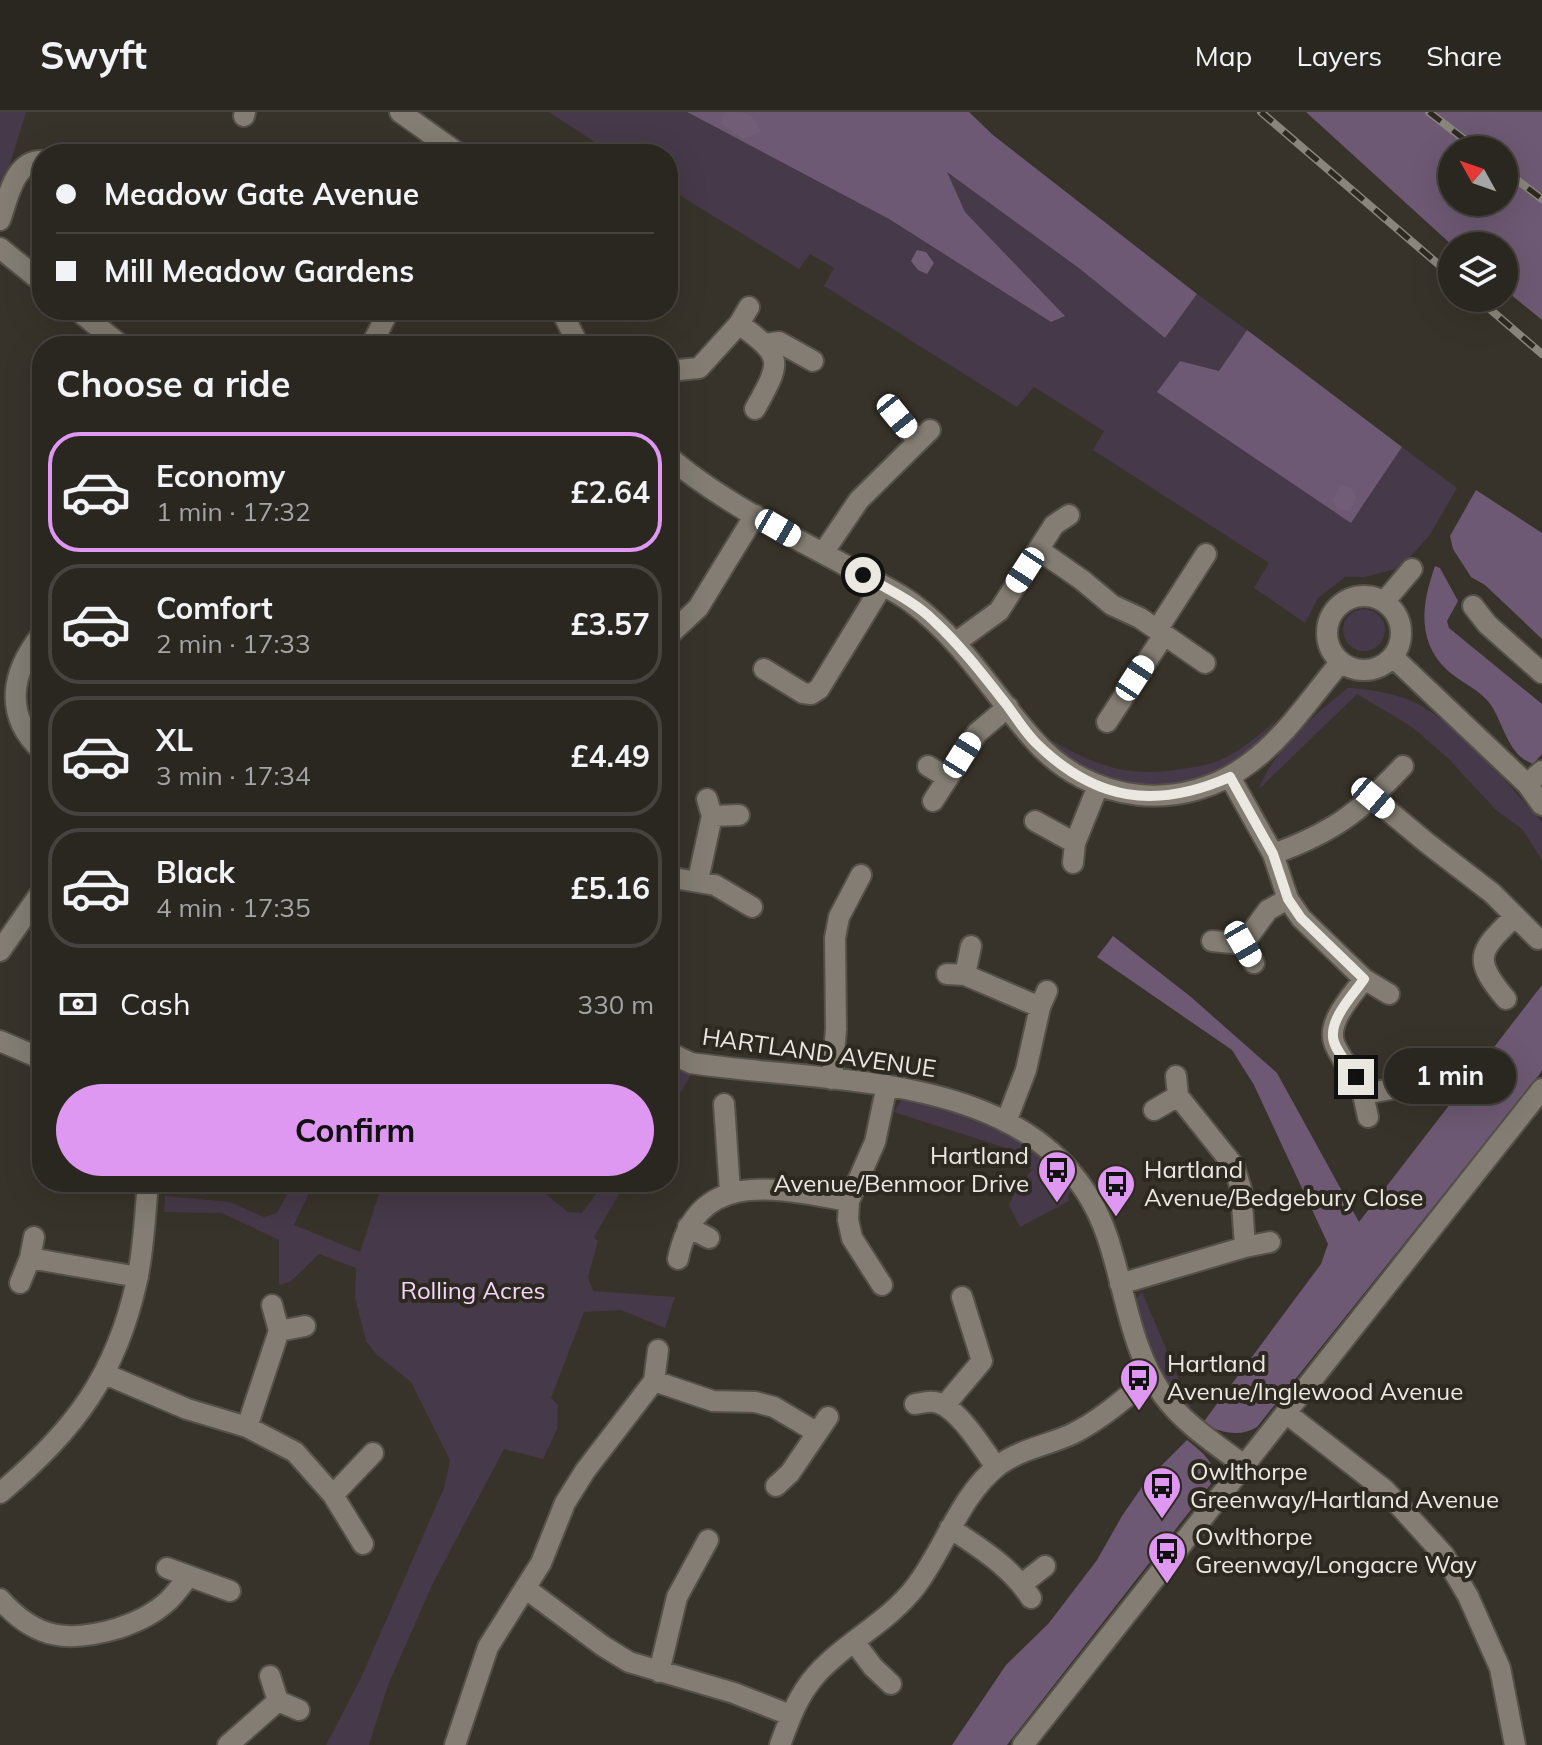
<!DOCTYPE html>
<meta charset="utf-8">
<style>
:root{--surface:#2a2620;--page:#36322d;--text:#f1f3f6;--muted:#a5a5a5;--line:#46433e;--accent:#df98f1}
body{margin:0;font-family:Mulish,sans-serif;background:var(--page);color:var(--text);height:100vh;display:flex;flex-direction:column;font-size:30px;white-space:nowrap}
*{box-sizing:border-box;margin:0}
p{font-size:26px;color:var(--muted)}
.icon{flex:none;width:44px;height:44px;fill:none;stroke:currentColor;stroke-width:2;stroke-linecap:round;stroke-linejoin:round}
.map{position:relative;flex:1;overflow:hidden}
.sheet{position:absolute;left:32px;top:224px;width:646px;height:856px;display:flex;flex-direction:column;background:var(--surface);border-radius:32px;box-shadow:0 8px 32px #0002,0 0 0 2px var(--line)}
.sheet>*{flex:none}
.hud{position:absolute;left:32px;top:32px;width:646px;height:176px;border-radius:32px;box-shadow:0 8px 32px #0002,0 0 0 2px var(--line);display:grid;align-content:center;height:176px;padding:0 24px;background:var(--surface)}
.needle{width:52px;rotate:310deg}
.tools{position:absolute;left:1438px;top:24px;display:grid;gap:16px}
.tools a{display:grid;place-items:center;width:80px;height:80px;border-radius:50%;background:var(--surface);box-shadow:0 8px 32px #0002,0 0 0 2px var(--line);font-size:40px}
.end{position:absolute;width:36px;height:36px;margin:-18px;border:10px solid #ebe8e2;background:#111;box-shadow:0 0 0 4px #111}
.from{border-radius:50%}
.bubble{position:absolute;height:56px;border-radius:28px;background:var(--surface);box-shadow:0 8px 32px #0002,0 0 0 2px var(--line);font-size:26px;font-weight:700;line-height:56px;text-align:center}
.car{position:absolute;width:24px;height:48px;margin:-24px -12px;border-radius:10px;box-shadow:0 0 6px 2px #0007;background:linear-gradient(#fff 24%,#345 0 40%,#fff 0 76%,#345 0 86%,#fff 0)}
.hud b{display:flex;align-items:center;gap:28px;height:76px;font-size:30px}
.hud b+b{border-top:2px solid var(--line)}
.hud i{width:20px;height:20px;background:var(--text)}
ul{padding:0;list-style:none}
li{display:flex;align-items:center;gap:24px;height:120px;margin:0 16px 12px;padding:0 8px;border:4px solid var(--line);border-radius:32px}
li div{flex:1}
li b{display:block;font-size:30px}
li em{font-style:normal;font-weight:700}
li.on{border-color:var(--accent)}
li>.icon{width:72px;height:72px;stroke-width:1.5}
h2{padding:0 24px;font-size:36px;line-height:96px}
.pay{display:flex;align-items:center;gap:20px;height:88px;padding:0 24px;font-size:30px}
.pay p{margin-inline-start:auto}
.cta{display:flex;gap:16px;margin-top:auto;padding:16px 24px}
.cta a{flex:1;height:92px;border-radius:48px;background:var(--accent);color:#111;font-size:32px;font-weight:700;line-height:92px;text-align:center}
header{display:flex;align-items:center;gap:48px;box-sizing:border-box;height:112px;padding:0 40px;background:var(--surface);border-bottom:2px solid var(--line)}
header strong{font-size:38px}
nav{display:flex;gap:44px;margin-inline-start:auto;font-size:28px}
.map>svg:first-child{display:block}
.green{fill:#463949}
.forest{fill:#6d5973;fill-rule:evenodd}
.water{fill:#725d77}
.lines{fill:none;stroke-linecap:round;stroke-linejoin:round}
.minor-casing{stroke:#555048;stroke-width:24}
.minor{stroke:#837d73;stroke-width:20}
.rail-casing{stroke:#89857d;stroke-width:8}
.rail{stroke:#2e2920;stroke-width:5;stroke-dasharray:15;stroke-linecap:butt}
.route{stroke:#ebe8e2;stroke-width:10}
.labels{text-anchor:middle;stroke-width:8;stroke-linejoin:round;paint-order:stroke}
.street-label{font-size:24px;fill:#ebe8e2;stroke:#2e2920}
.poi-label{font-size:24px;fill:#ebe8e2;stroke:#2e2920;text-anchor:start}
.park-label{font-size:24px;fill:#f4d5fc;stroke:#2e2920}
</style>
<header>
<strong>Swyft</strong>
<nav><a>Map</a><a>Layers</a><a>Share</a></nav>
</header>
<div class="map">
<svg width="1542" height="1633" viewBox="0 0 1542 1633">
<rect width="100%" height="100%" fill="#38332a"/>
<!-- green -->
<path class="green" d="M0,0h26l-26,84z
M549,0h138l202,107 162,103 13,-7 -99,-103 -19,-41 134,98 85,69 32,-44 50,36 -28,41 133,151 50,-75 55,41 -28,48 -29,32 -36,9h-19l-27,21 -13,25 -51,-35 15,-25 -176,-113 11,-19 -70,-44 -17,20 -193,-121 10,-18 -24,-14 -11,15 -131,-81v-34h-55z
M1343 518a21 21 0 1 1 42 0a21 21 0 1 1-42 0Z
M1348,576c21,1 41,4 61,12 45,18 100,86 133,122v38l-20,-31 -26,-19 -49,-53 -35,-30 -55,-33 -98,95c15,-41 55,-74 89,-101z
M1279,605c-16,19 -31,38 -53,51 -56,32 -139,20 -180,-31 51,30 83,42 142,31 14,-2 29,-5 42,-13 18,-10 34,-24 49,-38z
M677,957l14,6 -23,38v-29z
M907,986c71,16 119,32 164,94l-3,3 1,6 -49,26 -11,-22 6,-14 17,-21 -26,-22 -112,-36 6,-10z
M294,1070l17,7 -17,36 66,27 23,-70h148l37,30 14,1 23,-31h21l-32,55 4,4 -10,36 5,14 82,6 -10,31 -44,-18 -37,2 -33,86 7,7 -1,24 -14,30 -39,-10 -72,136 -44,100 -19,60h-43l34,-65 84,-192 6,-28 -39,-78 -35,-28 -10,-13 -11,-44 1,-29 -37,-14 -29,28 -11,3v-45l-57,-27 -58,-1 1,-16 65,6 34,15 13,-4z
M1142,1180l46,109 3,6 -4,1 -5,-3 -27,-39 -18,-62v-6z"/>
<!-- forest -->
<path class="forest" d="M687,0h282l24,23 204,159 -32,44 -85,-69 -133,-97 18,40 100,104 -14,6 -162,-103z
M1306,0h236v208l-38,-31v-43h-51zM1504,38v52h-52v-52z
M1247,218l155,117 -51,76 -194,-131 23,-31 39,10z
M1476,378l66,43v106l-57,-54 -14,-8 -18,-28 -3,-13z
M1435,454l5,2 18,33 -11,20 2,7 93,76v50l-9,10c-25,-9 -29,-39 -42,-59 -10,-15 -31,-23 -44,-35 -31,-30 -25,-67 -12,-104z
M1113,824l78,61 86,76 82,149 183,-237v85l-3,5 -282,352c-18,11 -36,5 -55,-3l119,-160 7,-20 -74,-159 -22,-35 -135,-93z
M1187,1328c15,12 32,24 24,44l-204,261h-55l54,-80 43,-42 48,-63 25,-44 24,-35z"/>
<!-- water -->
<path class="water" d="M725,0c22,0 27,0 36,20l-18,7 -22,-16z
M917,138l9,2 8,11 -7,11 -9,-4 -7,-9z
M1341,372l11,5 4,8 -6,14 -13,-2 -4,-9z"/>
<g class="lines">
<!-- minor casing -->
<g class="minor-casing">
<path id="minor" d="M400,0l59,42
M244,4l1,-4
M0,108c8,-21 14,-60 42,-59
M0,136l42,34
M77,198l45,36
M561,198l18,36
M739,212c46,33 42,38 16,85
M766,232l13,-2 34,19
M371,234l18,-36
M668,259l31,-3 40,-44 10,-17
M897,304l21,25
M668,344c51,45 126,81 186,114 19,11 41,20 58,33 50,37 81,91 121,136 56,65 150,76 218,23 35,-26 61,-66 89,-99
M1039,438l43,30 30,25 28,13 65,45
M823,441l36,-53 71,-70
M1327 521a37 37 0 1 1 74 0a37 37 0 1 1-74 0Z
M1384,490l28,-33
M1473,494l14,18 55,49
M1157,518l49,-76
M42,522c-31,38 -39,81 0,117
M668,524l30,-28 57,-93
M955,531l44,-32 55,-86 15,-10
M1393,545l134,127 15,21
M764,557l39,24 8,1 8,-5 63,-103
M1107,610l57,-87
M928,654l20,12
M1230,665l43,77 15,45 13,19 63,61 25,15
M1527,672l15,-13
M1373,686l54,45 65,50 46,46
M933,689l44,-68 31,-26
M712,704l27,-1
M1035,709l40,22
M1273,742c59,-21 87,-42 130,-88
M1073,751l2,-20 23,-57
M668,765l47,8 37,22
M698,768l14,-64 -5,-17
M1212,829l31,3 11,19
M1243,832l25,-34 20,-11
M0,839l42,-60
M947,862l18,1 75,32
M965,863l6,-29
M1506,887c-36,-42 -25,-49 9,-83
M0,929l42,18
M668,940l23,11c141,22 358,4 416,173 18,52 23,113 56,159 21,29 54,50 82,71
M1176,964l2,20 56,70 7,23 4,58
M832,967l4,-50 -1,-91 4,-21 22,-42
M1363,982c-7,-18 -20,-31 -28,-49 -10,-22 17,-49 29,-66
M724,992l6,88
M1154,998l24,-14
M1368,1005l-5,-23 35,-6
M1006,1010l20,-52 14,-63 7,-16
M688,1115l21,11
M30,1146l108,19
M678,1147c19,-93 101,-70 171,-58
M20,1171l10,-25 4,-21
M1120,1172l125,-37 25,-5
M882,1173l-30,-47 -4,-18 1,-19 26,-59 12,-57
M279,1219l26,-5
M105,1262l82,35 60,18 48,25 38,43 30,49
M654,1269l59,20 42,1 19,5 42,25
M915,1292c6,-1 13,-3 19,-2 23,3 49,47 62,65
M945,1293l37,-44 -20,-64
M1286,1301l99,77 59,65 24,41 32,72 15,77
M247,1315l32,-96 -7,-26
M776,1374l14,-13 38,-56
M0,1381c74,-62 116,-117 137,-213 7,-32 8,-66 11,-98
M333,1383l40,-42
M950,1416c30,20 61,39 81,70
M167,1456l63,23
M1022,1472l23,-18
M525,1476l78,58 26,16 105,31 56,22
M0,1487c36,41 69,44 119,29 18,-6 35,-14 49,-27 7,-7 14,-16 20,-24
M855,1531l18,24 18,17
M659,1560l18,-75 31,-57
M278,1589l21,9
M228,1633l50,-44 -8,-25
M455,1633l33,-98 53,-84 24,-60 20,-32 69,-90 4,-31
M780,1633c9,-25 18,-50 36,-70 29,-33 73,-53 100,-89 29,-38 44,-91 83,-121 22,-16 49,-20 73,-31 29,-14 54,-37 79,-57
M1023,1633l519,-656"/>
</g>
<!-- minor -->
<use href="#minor" class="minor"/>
<!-- rail casing -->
<g class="rail-casing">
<path id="rail" d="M1261,0l191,164
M1429,0l49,38
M1504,58l38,29
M1477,186l65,56"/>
</g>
<!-- rail -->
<use href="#rail" class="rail"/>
</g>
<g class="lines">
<!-- route -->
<path class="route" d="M863,463c24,14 51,26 71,46 27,25 50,55 72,83 10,13 18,27 30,39 59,58 119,67 194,34l43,77 15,45 13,19 63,61c-10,15 -33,38 -31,58 1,13 16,28 23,40"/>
</g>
<!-- icons -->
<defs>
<g id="bus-pin" transform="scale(2)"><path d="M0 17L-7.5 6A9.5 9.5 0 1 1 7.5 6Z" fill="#df98f1" stroke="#2e2920"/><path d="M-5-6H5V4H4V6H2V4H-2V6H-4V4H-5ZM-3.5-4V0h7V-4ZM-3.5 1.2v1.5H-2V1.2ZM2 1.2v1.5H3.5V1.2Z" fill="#111"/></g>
</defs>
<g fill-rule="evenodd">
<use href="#bus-pin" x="1057" y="1058"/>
<use href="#bus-pin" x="1116" y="1072"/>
<use href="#bus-pin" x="1139" y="1266"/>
<use href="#bus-pin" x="1162" y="1374"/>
<use href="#bus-pin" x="1167" y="1439"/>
</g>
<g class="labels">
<!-- street labels -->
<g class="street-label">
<text transform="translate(819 941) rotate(8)" y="8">HARTLAND AVENUE</text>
</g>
<!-- poi labels -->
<g class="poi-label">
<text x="1029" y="1052" text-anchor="end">Hartland<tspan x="1029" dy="28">Avenue/Benmoor Drive</tspan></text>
<text x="1144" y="1066">Hartland<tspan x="1144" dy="28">Avenue/Bedgebury Close</tspan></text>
<text x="1167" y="1260">Hartland<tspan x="1167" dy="28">Avenue/Inglewood Avenue</tspan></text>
<text x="1190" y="1368">Owlthorpe<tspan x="1190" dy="28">Greenway/Hartland Avenue</tspan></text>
<text x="1195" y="1433">Owlthorpe<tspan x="1195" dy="28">Greenway/Longacre Way</tspan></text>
</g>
<!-- park labels -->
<g class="park-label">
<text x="473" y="1187">Rolling Acres</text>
</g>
</g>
</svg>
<div class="tools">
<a><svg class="needle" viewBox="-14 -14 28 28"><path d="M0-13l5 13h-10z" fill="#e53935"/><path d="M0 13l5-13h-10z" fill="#a5a5a5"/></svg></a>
<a><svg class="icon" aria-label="layers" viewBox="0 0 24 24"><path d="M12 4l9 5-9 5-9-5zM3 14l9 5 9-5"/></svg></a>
</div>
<i class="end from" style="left:863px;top:463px"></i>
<i class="end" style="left:1356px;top:965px"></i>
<div class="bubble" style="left:1384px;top:936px;width:132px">1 min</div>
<i class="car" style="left:897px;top:304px;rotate:141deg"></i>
<i class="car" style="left:778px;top:416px;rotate:120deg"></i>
<i class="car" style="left:1025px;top:458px;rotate:213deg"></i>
<i class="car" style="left:1135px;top:566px;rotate:33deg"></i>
<i class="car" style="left:962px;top:643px;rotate:32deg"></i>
<i class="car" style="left:1373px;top:686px;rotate:130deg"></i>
<i class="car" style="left:1243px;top:832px;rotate:150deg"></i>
<div class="hud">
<b><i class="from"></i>Meadow Gate Avenue</b>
<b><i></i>Mill Meadow Gardens</b>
</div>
<section class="sheet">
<h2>Choose a ride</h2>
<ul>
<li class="on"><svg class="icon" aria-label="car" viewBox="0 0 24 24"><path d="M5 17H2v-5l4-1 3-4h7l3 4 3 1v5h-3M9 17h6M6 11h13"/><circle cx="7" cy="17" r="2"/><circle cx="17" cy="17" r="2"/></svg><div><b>Economy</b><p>1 min · 17:32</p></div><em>£2.64</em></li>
<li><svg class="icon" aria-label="car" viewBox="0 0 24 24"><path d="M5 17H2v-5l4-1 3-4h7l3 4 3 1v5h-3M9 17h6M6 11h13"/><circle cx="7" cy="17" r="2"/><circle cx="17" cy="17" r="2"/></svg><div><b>Comfort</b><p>2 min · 17:33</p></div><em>£3.57</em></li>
<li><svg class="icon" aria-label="car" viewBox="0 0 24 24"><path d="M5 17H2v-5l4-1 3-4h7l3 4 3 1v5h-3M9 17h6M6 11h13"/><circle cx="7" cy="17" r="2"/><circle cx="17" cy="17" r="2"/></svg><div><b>XL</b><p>3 min · 17:34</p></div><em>£4.49</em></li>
<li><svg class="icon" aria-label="car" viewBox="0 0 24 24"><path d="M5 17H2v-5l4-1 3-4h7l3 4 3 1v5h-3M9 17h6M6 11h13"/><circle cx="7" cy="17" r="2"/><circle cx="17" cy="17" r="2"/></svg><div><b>Black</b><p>4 min · 17:35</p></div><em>£5.16</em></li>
</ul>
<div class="pay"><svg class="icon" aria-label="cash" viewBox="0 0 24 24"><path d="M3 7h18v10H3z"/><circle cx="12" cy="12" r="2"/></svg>Cash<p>330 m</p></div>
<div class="cta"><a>Confirm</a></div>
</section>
</div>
